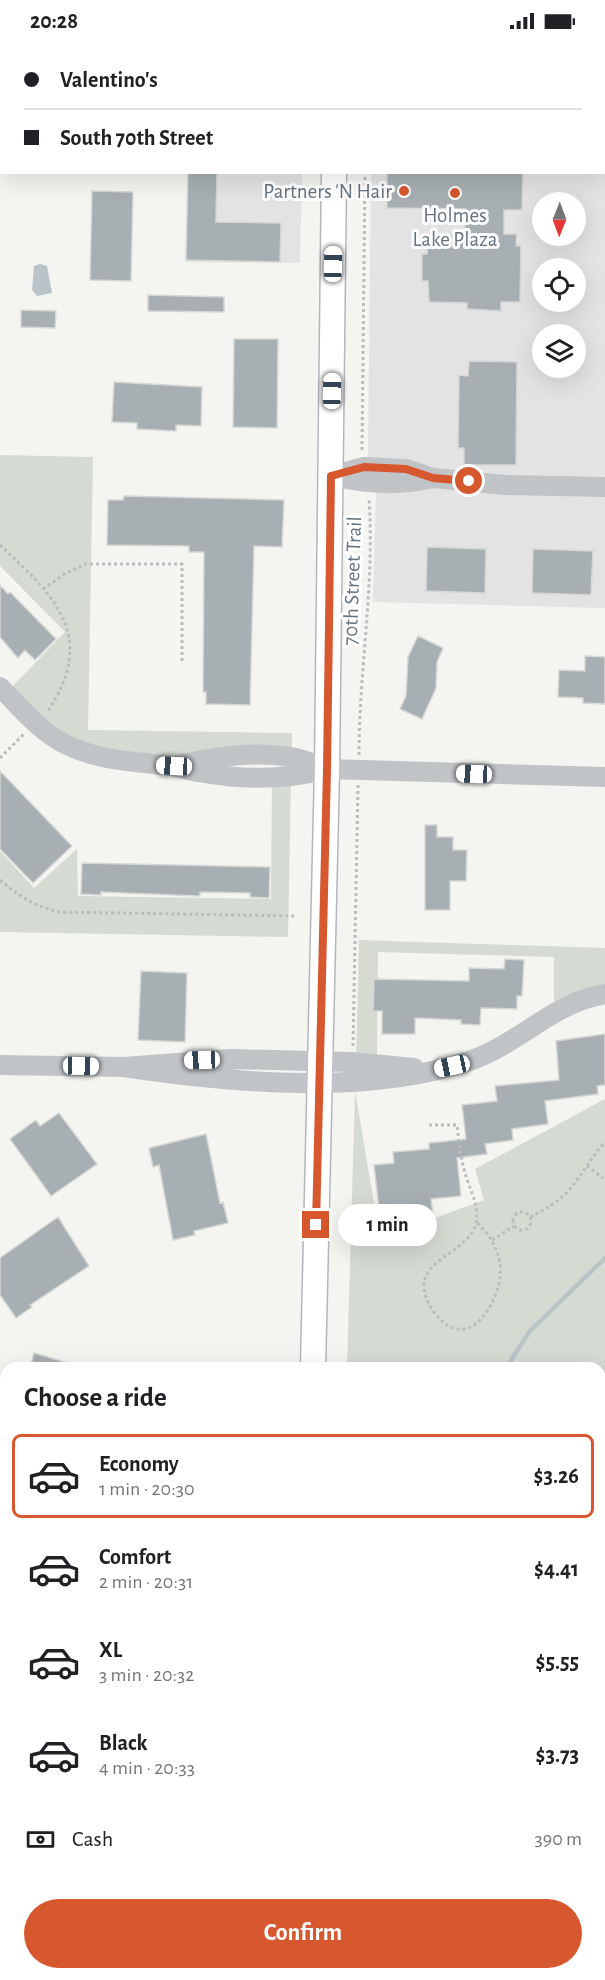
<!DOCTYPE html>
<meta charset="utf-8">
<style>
:root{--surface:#fff;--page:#f2f2f2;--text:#202124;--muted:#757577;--line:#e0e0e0;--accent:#d7572e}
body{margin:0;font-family:"Alegreya Sans",sans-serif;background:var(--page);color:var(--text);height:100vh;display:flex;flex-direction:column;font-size:22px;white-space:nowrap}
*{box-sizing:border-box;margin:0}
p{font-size:20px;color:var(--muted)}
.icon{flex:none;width:33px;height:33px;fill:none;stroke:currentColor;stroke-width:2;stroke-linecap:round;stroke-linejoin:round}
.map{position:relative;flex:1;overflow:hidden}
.side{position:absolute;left:0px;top:1320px;width:606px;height:618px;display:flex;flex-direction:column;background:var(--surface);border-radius:18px 18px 0 0;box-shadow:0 6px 24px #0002}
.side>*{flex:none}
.hud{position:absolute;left:0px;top:0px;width:606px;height:132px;box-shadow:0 6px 24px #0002;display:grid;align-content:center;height:132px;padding:0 24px;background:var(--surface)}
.needle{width:39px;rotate:181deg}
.buttons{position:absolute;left:532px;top:150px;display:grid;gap:12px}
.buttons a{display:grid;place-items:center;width:54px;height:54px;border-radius:50%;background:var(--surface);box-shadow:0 6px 24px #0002;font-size:30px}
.end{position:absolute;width:27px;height:27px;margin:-14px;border:8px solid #d7572e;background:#fff;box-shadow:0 0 0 3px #fff}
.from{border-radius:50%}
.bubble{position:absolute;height:42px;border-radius:21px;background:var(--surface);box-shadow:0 6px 24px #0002;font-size:20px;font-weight:700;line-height:42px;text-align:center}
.car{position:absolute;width:18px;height:36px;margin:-18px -9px;border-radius:8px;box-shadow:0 0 4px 2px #0007;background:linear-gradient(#fff 24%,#345 0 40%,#fff 0 76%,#345 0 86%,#fff 0)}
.hud b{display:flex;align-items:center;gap:21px;height:57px;font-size:22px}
.hud b+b{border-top:2px solid var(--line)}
.hud i{width:15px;height:15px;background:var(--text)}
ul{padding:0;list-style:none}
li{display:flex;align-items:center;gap:18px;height:84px;margin:0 12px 9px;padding:0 12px;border:3px solid transparent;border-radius:9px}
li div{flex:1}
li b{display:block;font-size:22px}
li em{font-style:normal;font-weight:700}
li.current{border-color:var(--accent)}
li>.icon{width:54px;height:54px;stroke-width:1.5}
h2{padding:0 24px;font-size:27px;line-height:72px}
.pay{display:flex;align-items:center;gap:15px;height:66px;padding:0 24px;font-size:22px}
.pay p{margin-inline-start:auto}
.button{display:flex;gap:12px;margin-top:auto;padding:12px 24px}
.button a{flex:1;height:69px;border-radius:36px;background:var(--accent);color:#fff;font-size:24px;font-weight:700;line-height:69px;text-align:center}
.status{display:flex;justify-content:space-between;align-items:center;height:42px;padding:0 30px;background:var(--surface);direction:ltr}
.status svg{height:16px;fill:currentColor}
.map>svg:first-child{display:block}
.built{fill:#e2e3e2;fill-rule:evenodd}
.green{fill:#d5dbd2}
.water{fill:#b9c3c8}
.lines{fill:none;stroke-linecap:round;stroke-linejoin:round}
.stream{stroke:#b9c3c8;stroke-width:4.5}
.building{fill:#a7afb3;stroke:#d6d6d4;stroke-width:1.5}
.major-casing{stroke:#b3b7ba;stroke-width:27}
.path{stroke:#babcbe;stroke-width:3;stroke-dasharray:3 3;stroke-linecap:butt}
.minor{stroke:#c0c4c7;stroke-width:20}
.major{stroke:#fff;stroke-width:24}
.route{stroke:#d7572e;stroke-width:8}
.poi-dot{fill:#d7572e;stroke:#fff;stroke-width:2}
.labels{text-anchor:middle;stroke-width:6;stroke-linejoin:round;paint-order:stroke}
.poi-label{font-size:21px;fill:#657480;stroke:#fff;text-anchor:end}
.street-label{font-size:21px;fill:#657480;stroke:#fff}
</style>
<div class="status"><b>20:28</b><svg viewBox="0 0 49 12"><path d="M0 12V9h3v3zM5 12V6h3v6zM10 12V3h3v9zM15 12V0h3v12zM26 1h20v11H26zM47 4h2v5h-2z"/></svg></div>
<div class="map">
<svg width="605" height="1938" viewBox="0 0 605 1938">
<rect width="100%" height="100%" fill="#f4f4f1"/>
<!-- built -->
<path class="built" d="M191,0h110l2,1 -112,1z
M372,0h233v566l-232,-6 3,-108 -8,-38 3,-283 233,-1v-128zM543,160h33v34h-33zM543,226h33v34h-33zM543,292h33v34h-33z
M188,131h114l-2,90 -115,-1z"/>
<!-- green -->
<path class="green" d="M0,413l93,2 -5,273 204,3v24l-92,3 -117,-7 -77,-60 59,-61 -65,-66z
M272,735h19l-3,160 -288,-5v-81l34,37 43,-39 1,47 193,3z
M359,898l246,8v46l-51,18v-55l-176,-5 -1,112 -21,-1z
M355,1049l25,147 104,-38 -9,-31 130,-70v314h-5v-45h-253z
M0,1371l6,2v559h28l-1,6h-33z"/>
<!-- water -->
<path class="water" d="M40,222l7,2 5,27 -15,3 -5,-6 2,-24z"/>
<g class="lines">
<!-- stream -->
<path class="stream" d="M506,1326l24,-37 75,-73
M0,1500l6,5
M0,1583l6,-3
M1,1777l5,-35"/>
</g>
<!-- building -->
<path class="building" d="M188,130h29l-1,50 65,1 -1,39 -94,-2z
M387,130h136l-1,38h-18v24h13l-1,12h5l-1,56h-19v9l-34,-2v-6l-38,-1 -1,-21h-6v-27h5l1,-20 37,1v-26l-78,-1z
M92,149l41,1 -2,89 -41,-1z
M148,253l76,2v15l-76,-1z
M21,268l35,1 -1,17 -34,-1z
M234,297h44l-1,89 -44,-1z
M469,319l48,1 -1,103h-52v-17h-6l1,-73 9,1z
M114,340l88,5 -1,39 -25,-1v6l-39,-2v-6l-25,-1z
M124,454l160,4 -2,47 -28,-1 -4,159 -44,-1v-12h-3l1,-140h-15v-6l-82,-1 1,-45h15z
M427,505l59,2 -1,44 -59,-2z
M533,507l60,2 -2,44 -59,-2z
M0,543l8,9 2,-2 46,47 -21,21 -10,-10 -7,8 -18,-21z
M418,594l25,12 -6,14 -1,26 -14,31 -22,-10 6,-13 2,-39z
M585,614l20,1v47l-22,-1v-5l-25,-1 1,-27 26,1z
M0,729l72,75 -39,37 -33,-34z
M425,783h12v12h16v13h14l-1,31h-16v29h-25z
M82,821l188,4 -1,31 -19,-1v-4l-50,-1v4l-99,-4v3l-20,-1z
M505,917l19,1 -2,36h-5v13l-36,-1 -1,17 -19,-1v-4l-46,-2v16h-33v-23h-9l1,-32 95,2v-13l35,1z
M141,929l46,2 -2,69 -47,-2z
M605,992v51l-8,1 1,8 -53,7 3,23 -36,5 1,11 -28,4 2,10 -30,4 4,38 -30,3 2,16 -19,3v5l-25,2 -1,-9 -8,1 -6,-52 20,-2 -1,-11 36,-3v-6l37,-4 -4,-34 35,-4 -2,-15 64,-6 -3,-39z
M59,1071l38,51 -46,32 -41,-57 26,-19 4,6z
M206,1092l14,69 3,-1 5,21 -34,8 1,4 -22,5 -14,-75 -6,2 -4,-19z
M58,1175l31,49 -59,39 2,2 -16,11 -16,-23v-37z
M34,1311l41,12v3h-45z"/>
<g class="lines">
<!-- major casing -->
<g class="major-casing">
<path id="major" d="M335,2v-2
M313,1326l14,-599 7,-597
M600,1832h5
M285,1938v-6
M311,1938v-6"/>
</g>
<!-- path -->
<path class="path" d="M368,2v-2
M362,408l3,-278
M0,503c54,51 98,90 48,166
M43,547l23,-16 20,-9h96v99
M359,713c0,-86 16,-171 10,-257
M0,716l24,-24
M0,838c19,16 35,27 60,32l236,4
M353,1004l5,-261
M429,1083h28c2,18 4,37 10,54 5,16 12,26 9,44 -6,28 -55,36 -52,65 1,11 7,21 14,29 27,30 52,-1 60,-30 8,-25 -4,-49 -22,-65
M587,1124l16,12
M513 1179a9 9 0 1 1 18 0a9 9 0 1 1-18 0Z
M530,1175c48,-23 44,-39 75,-75
M492,1198l22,-14"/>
<!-- minor -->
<path class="minor" d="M331,434l33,-9 42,2 27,9 72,7 100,2
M336,435c34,7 63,9 97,1
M0,645c20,20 39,44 65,57 36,18 69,17 107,22 9,1 18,5 27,6 42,8 87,8 128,-3l278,8
M179,723c37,-9 80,-14 117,-7 11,2 21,8 31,11
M0,1023l124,2 106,-8 122,3 62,6
M124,1025c107,16 245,29 348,-7 48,-17 82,-58 133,-66
M0,1820h6
M118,1938l3,-6"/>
<!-- major -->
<use href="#major" class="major"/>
</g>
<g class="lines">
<!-- route -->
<path class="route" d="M316,1183l11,-455 4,-294 33,-9 42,2 27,9 36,3"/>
</g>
<!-- markers -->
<g class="poi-dot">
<circle cx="404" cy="149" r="6"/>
<circle cx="455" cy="151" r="6"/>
</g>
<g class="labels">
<!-- poi labels -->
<g class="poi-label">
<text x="392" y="156">Partners 'N Hair</text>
<text x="455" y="180" text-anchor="middle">Holmes<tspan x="455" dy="24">Lake Plaza</tspan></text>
</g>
<!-- street labels -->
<g class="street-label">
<text transform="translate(352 539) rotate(-88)" y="7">70th Street Trail</text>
</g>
</g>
</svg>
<div class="buttons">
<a><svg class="needle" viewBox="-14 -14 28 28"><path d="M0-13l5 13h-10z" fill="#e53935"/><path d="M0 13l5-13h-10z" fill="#757577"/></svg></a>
<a><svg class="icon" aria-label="locate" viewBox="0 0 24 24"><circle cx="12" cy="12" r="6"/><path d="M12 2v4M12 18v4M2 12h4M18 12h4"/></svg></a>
<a><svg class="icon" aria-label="layers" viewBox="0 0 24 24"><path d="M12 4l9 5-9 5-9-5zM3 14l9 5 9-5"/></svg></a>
</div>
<i class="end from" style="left:469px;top:439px"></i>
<i class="end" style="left:316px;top:1183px"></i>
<div class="bubble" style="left:338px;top:1162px;width:99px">1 min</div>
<i class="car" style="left:333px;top:222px;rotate:1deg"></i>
<i class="car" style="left:332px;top:349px;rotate:1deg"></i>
<i class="car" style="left:174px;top:724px;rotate:273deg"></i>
<i class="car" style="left:474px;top:732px;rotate:272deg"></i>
<i class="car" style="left:202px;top:1018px;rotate:268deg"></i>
<i class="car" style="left:81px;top:1024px;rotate:91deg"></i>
<i class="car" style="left:452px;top:1024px;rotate:258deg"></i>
<div class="hud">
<b><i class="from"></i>Valentino's</b>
<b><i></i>South 70th Street</b>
</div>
<section class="side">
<h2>Choose a ride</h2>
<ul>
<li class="current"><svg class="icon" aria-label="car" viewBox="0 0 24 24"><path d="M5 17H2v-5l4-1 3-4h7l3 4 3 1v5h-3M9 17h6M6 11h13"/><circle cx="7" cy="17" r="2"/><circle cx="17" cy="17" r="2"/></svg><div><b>Economy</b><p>1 min · 20:30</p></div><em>$3.26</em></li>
<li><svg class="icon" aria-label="car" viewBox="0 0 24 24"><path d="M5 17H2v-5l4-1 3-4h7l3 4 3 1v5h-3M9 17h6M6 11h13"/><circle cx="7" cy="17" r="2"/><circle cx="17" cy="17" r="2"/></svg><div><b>Comfort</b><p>2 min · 20:31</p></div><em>$4.41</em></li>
<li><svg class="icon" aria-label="car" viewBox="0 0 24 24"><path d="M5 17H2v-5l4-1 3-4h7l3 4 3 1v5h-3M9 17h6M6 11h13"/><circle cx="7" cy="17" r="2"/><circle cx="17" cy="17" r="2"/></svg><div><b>XL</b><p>3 min · 20:32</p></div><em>$5.55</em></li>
<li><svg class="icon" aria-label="car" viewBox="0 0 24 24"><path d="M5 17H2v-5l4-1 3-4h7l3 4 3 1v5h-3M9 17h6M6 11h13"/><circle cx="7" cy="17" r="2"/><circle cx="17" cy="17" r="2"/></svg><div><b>Black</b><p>4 min · 20:33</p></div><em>$3.73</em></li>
</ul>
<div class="pay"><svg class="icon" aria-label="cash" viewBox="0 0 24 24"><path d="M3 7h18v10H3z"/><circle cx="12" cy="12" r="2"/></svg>Cash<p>390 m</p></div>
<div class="button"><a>Confirm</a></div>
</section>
</div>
